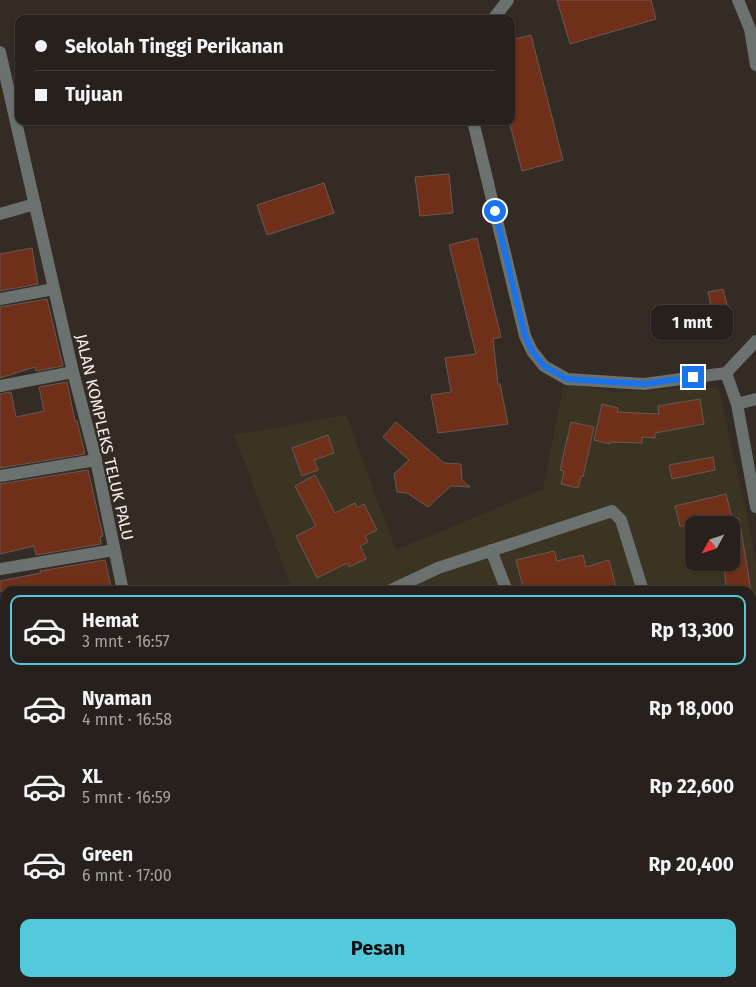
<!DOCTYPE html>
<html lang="id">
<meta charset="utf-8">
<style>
:root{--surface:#27201c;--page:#332d29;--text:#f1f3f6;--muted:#a4a3a3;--line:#433e3b;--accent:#53cadc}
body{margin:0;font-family:"Fira Sans",sans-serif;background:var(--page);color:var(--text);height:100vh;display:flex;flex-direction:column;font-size:19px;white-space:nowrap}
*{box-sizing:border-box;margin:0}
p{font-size:16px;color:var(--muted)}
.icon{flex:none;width:28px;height:28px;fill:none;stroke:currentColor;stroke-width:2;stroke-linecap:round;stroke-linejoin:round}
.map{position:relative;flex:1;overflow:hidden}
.details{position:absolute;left:0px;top:586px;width:756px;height:401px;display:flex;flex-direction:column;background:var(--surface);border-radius:15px 15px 0 0;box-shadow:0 1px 4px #0004,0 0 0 1px var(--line)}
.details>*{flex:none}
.guide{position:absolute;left:15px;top:15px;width:500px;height:110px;border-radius:10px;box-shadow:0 1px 4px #0004,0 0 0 1px var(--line);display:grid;align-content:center;height:110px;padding:0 20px;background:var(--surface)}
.needle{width:32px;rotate:230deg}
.fabs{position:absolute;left:685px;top:516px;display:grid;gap:10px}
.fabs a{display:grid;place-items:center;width:55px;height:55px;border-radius:10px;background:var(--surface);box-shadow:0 1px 4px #0004,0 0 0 1px var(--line);font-size:25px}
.end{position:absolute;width:22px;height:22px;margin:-11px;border:6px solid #1a73e8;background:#fff;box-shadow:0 0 0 2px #fff}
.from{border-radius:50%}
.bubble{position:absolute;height:35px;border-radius:10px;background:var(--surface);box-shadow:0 1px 4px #0004,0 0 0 1px var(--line);font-size:16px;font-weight:700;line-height:35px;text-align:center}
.guide b{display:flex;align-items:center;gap:18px;height:48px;font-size:19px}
.guide b+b{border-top:1px solid var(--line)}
.guide i{width:12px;height:12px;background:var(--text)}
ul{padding:9px 0 0;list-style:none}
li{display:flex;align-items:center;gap:15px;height:70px;margin:0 10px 8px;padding:0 10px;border:2px solid transparent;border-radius:10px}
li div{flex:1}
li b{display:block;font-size:19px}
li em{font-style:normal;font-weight:700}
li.on{border-color:var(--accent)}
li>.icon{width:45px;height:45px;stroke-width:1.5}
.primary-button{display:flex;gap:10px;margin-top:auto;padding:10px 20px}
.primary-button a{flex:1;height:58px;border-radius:10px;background:var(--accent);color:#111;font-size:20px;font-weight:700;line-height:58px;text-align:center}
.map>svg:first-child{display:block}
.medical{fill:#3c3423;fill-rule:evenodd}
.building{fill:#702f19;stroke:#665a56}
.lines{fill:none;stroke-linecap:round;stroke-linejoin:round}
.minor{stroke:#6b716e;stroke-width:12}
.route{stroke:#1a73e8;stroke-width:6}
.labels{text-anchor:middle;stroke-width:5;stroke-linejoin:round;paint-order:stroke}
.street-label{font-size:16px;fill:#f7f1ed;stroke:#342b25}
</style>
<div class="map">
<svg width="756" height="987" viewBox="0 0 756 987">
<rect width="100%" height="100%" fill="#342b25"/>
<!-- medical -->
<path class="medical" d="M564,383l50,9 104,-5 29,128 9,49v423h-334v-4l329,-1v-391h-458l-59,-156 112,-20 50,135 147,-61zM694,525h37v37h-37z"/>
<!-- building -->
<path class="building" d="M557,0h94l5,19 -86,25z
M531,35l32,125 -41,11 -13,-50h2v-81z
M449,174l4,39 -33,3 -5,-39z
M324,183l10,30 -67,22 -10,-30z
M477,238l24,99 -8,2 5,45h2l8,40 -70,9 -7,-38 20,-3 -6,-34 31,-4 -27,-109z
M32,248l6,36 -38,7v-37z
M723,289l5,19 -16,3 -4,-19z
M47,299l16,67 -27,5 -1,-4 -35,11v-71z
M67,382l8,39h2l8,33 -85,14v-74l11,-2 5,25 28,-6 -5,-24z
M700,399l4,25 -49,9v5l-13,-1v6l-32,-1v2l-16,-4 8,-36 16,4 -1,4 42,2 -1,-8z
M396,422l48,41 17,1 1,16 8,7 -19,-1 -23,21 -21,-14 -10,-1 -3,-18 15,-14 -26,-23z
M571,422l23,5 -11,50 -2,-1 -3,12 -17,-4 3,-13 -4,-1z
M328,435l6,18 -20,7 4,10 -16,6 -10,-28z
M713,457l2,13 -43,9 -3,-14z
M88,470l15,66 -3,1 1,7 -65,11 -2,-9 -34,8v-70z
M315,475l20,38 20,-10 2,5 7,-4 13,26 -12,6 3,6 -8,4 6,13 -17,8 -2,-4 -30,15 -21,-42 20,-10 -21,-40z
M726,494l6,24h7l12,73h-24l-4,-29h8v-37l-51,1 -5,-20z
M554,551l3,10 26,-6 3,12 23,-7 8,31h-93l-8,-31z
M105,560l7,31h-112v-10l41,-8 -1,-2z"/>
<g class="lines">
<!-- minor -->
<path class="minor" d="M738,0l12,29 6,36
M493,19l15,-19
M0,52l73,320 23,88 27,131
M473,121l52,215 7,15 12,15 23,13 77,5 82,-11
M0,214l35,-10
M0,299l54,-10
M726,373l11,31 19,103
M726,373l30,-32
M0,386l73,-14
M737,404l19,-5
M0,476l96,-16
M491,550l16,41
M0,569l114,-19
M389,591l49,-23 174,-57 9,9 22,71
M0,663h5
M0,750l5,-1
M0,846l5,-1
M0,936l5,-1
M202,982l1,5
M435,982l1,5
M738,982l2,5
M377,987l24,-5"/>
</g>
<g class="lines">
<!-- route -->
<path class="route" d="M495,211l30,125 7,15 12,15 23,13 77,5 49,-7"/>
</g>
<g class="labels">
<!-- street labels -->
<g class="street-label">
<text transform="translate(105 437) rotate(77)" y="6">JALAN KOMPLEKS TELUK PALU</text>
</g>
</g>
</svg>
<div class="fabs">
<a><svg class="needle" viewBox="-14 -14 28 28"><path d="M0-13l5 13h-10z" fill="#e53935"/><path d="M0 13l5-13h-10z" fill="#a4a3a3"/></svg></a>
</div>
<i class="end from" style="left:495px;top:211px"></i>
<i class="end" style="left:693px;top:377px"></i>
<div class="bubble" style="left:651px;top:305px;width:82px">1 mnt</div>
<div class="guide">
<b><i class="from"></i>Sekolah Tinggi Perikanan</b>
<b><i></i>Tujuan</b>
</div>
<section class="details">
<ul>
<li class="on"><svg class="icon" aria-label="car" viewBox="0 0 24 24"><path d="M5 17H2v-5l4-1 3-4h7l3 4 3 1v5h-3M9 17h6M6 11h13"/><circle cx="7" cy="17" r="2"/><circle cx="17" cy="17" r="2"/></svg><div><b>Hemat</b><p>3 mnt · 16:57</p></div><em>Rp 13,300</em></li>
<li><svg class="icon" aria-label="car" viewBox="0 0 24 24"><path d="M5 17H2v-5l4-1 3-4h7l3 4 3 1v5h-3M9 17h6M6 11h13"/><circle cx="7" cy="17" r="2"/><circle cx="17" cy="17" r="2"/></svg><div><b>Nyaman</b><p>4 mnt · 16:58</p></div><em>Rp 18,000</em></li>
<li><svg class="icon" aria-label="car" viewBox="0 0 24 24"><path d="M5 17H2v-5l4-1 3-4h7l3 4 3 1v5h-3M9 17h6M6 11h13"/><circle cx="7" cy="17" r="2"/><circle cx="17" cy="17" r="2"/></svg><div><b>XL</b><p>5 mnt · 16:59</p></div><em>Rp 22,600</em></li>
<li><svg class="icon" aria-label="car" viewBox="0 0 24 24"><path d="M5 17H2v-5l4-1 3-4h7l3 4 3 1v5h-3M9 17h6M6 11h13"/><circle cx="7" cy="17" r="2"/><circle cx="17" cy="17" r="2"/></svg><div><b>Green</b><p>6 mnt · 17:00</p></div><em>Rp 20,400</em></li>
</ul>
<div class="primary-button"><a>Pesan</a></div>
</section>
</div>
